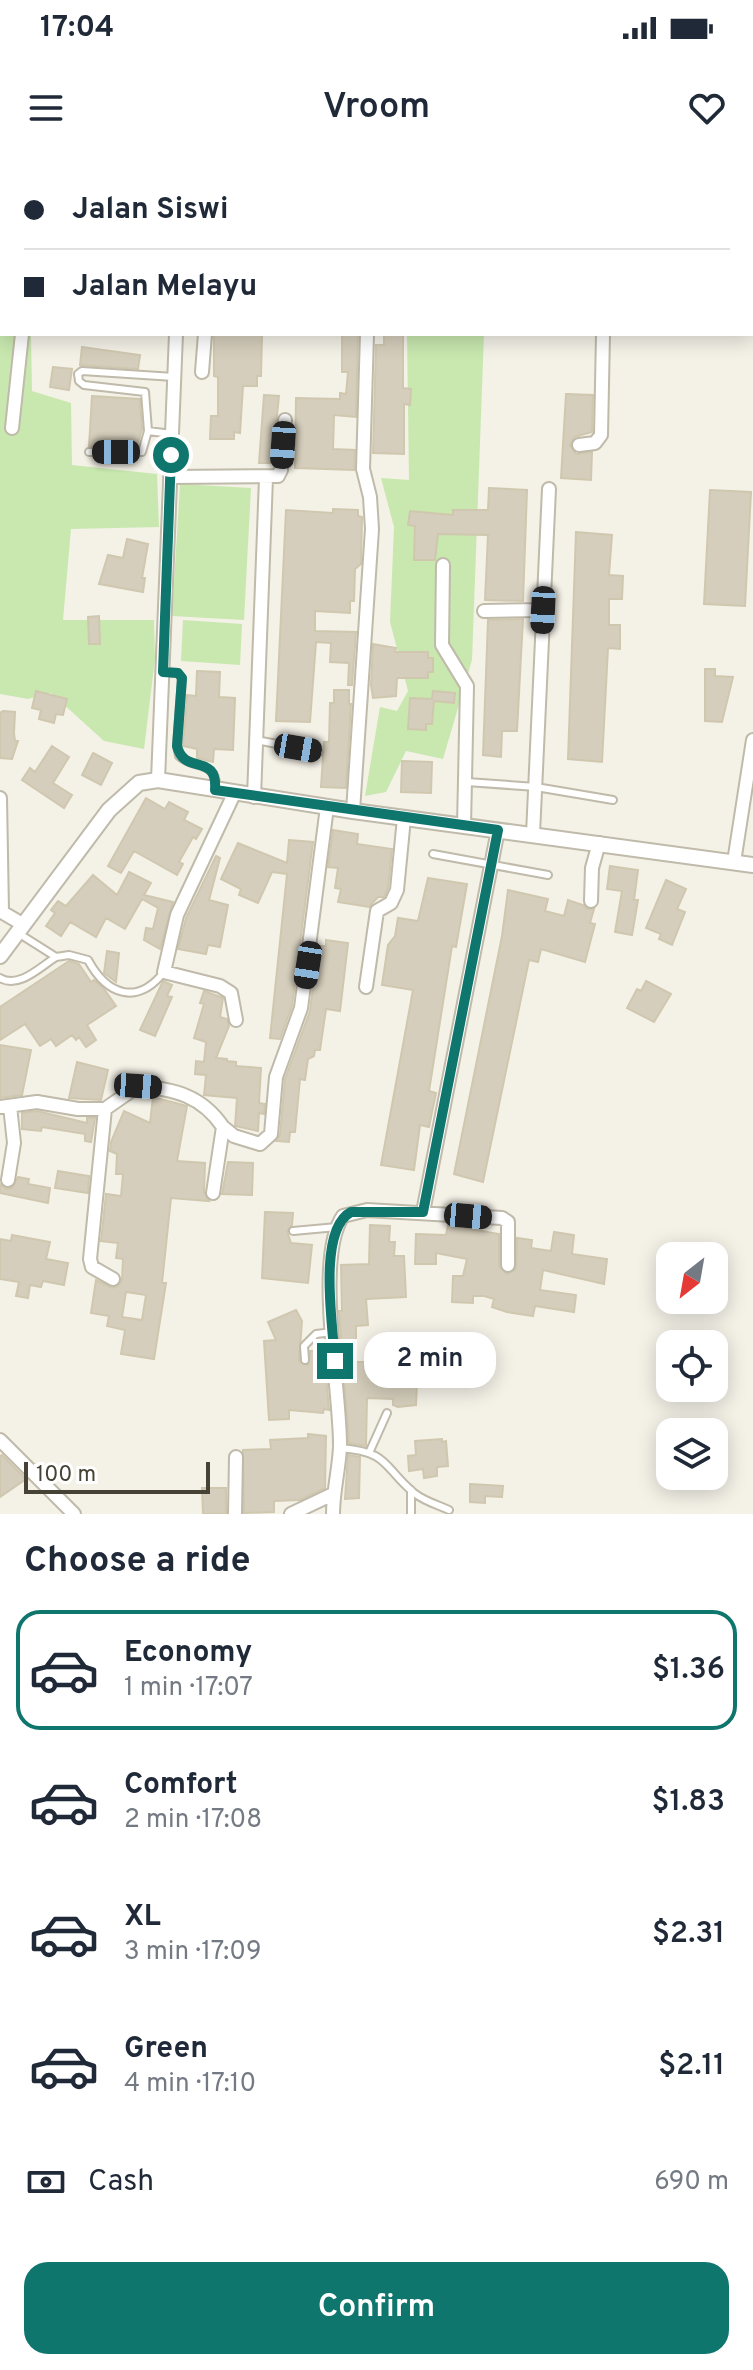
<!DOCTYPE html>
<meta charset="utf-8">
<style>
:root{--surface:#fff;--page:#f2f2f3;--text:#1f2937;--muted:#747a83;--line:#e0e1e3;--accent:#0f766e}
body{margin:0;font-family:Overpass,sans-serif;background:var(--page);color:var(--text);height:100vh;display:flex;flex-direction:column;font-size:30px;white-space:nowrap}
*{box-sizing:border-box;margin:0}
p{font-size:26px;color:var(--muted)}
.icon{flex:none;width:44px;height:44px;fill:none;stroke:currentColor;stroke-width:2;stroke-linecap:round;stroke-linejoin:round}
.map{position:relative;height:1354px;overflow:hidden}
.sheet{display:flex;flex-direction:column;background:var(--surface);flex:1}
.sheet>*{flex:none}
.top-card{position:absolute;left:0px;top:0px;width:754px;height:176px;box-shadow:0 4px 20px #0003;display:grid;align-content:center;height:176px;padding:0 24px;background:var(--surface)}
.needle{width:52px;rotate:211deg}
.tools{position:absolute;left:656px;top:1082px;display:grid;gap:16px}
.tools a{display:grid;place-items:center;width:72px;height:72px;border-radius:16px;background:var(--surface);box-shadow:0 4px 20px #0003;font-size:40px}
.scale{position:absolute;left:24px;bottom:20px;width:186px;box-sizing:border-box;padding-left:8px;border:4px solid #474236;border-top:0;font-size:22px;line-height:28px;white-space:nowrap;color:#474236;-webkit-text-stroke:6px #fff;paint-order:stroke}
.end{position:absolute;width:36px;height:36px;margin:-18px;border:10px solid #0f766e;background:#fff;box-shadow:0 0 0 4px #fff}
.from{border-radius:50%}
.bubble{position:absolute;height:56px;border-radius:24px;background:var(--surface);box-shadow:0 4px 20px #0003;font-size:26px;font-weight:600;line-height:56px;text-align:center}
.car{position:absolute;width:24px;height:48px;margin:-24px -12px;border-radius:10px;box-shadow:0 0 6px 2px #0007;background:linear-gradient(#222 24%,#8ab4d8 0 40%,#222 0 76%,#8ab4d8 0 86%,#222 0)}
.top-card b{display:flex;align-items:center;gap:28px;height:76px;font-size:30px}
.top-card b+b{border-top:2px solid var(--line)}
.top-card i{width:20px;height:20px;background:var(--text)}
ul{padding:0;list-style:none}
li{display:flex;align-items:center;gap:24px;height:120px;margin:0 16px 12px;padding:0 8px;border:4px solid transparent;border-radius:24px}
li div{flex:1}
li b{display:block;font-size:30px}
li em{font-style:normal;font-weight:600}
li.current{border-color:var(--accent)}
li>.icon{width:72px;height:72px;stroke-width:1.5}
h2{padding:0 24px;font-size:36px;line-height:96px}
.pay{display:flex;align-items:center;gap:20px;height:88px;padding:0 24px;font-size:30px}
.pay p{margin-inline-start:auto}
.primary-button{display:flex;gap:16px;margin-top:auto;padding:16px 24px}
.primary-button a{flex:1;height:92px;border-radius:24px;background:var(--accent);color:#fff;font-size:32px;font-weight:600;line-height:92px;text-align:center}
.status{display:flex;justify-content:space-between;align-items:center;height:56px;padding:0 40px;background:var(--surface);direction:ltr}
.status svg{height:22px;fill:currentColor}
header{display:flex;justify-content:space-between;align-items:center;height:104px;padding:0 24px;background:var(--surface);font-size:36px;font-weight:600}
.map>svg:first-child{display:block}
.green{fill:#c8e8af}
.building{fill:#d5cebc;stroke:#d0c7af;stroke-width:2;fill-rule:evenodd}
.lines{fill:none;stroke-linecap:round;stroke-linejoin:round}
.service-casing{stroke:#bfbaa9;stroke-width:10}
.minor-casing{stroke:#bfbaa9;stroke-width:16}
.tertiary-casing{stroke:#bfbaa9;stroke-width:18}
.service{stroke:#fff;stroke-width:6}
.minor{stroke:#fff;stroke-width:12}
.tertiary{stroke:#fff;stroke-width:14}
.route{stroke:#0f766e;stroke-width:10}
</style>
<div class="status"><b>17:04</b><svg viewBox="0 0 49 12"><path d="M0 12V9h3v3zM5 12V6h3v6zM10 12V3h3v9zM15 12V0h3v12zM26 1h20v11H26zM47 4h2v5h-2z"/></svg></div>
<header><svg class="icon" aria-label="menu" viewBox="0 0 24 24"><path d="M4 6h16M4 12h16M4 18h16"/></svg>Vroom<svg class="icon" aria-label="heart" viewBox="0 0 24 24"><path d="M12 20l-8-8c-3-5 5-10 8-4 3-6 11-1 8 4z"/></svg></header>
<div class="map">
<svg width="753" height="1354" viewBox="0 0 753 1354">
<rect width="100%" height="100%" fill="#f4f1e7"/>
<!-- green -->
<path class="green" d="M0,97l2,77h29l1,57 39,12 1,62 85,9 2,53 -88,2 -8,91h91l1,39 -11,90 -40,-8 -53,-48 -23,6 -28,-5z
M407,174h77l-12,326 -29,99 -37,-8 -20,41 -21,4 15,-89 17,4 11,-20 -18,-69 4,-95 -13,-49 28,2z
M180,324l71,4 -7,132 -72,-4z
M183,460l59,4 -2,41 -59,-4z"/>
<!-- building -->
<path class="building" d="M214,174h48l-1,42h-4v10h-14l-3,47 -6,-1v7h-24l1,-23h7v-39l-4,-1z
M342,174h16l-2,83 -22,-2 -1,34 22,1 -1,20 -59,-2 1,-70 44,1v-6l6,1 2,-22h-6z
M384,174h19v54l8,1 -1,16 -6,-1v50l-31,-1 3,-108h8z
M82,187l58,8 -2,14 -58,-4z
M53,207l19,2 -3,21 -19,-3z
M566,234l27,1 -1,37 -18,5 -4,8 6,9 16,-2 -1,28 -30,-2z
M264,235l15,1 -7,67h-13z
M92,236l48,3 2,30 -5,17h-48z
M489,328l38,2 -4,111 -38,-1 3,-65 -50,-1 -3,26h-21l1,-34 -7,-1 2,-14 43,4v-5h35z
M710,330l41,2 -6,114 -41,-2z
M333,349l25,1v6l4,1 -1,47 -6,5 -1,32h-4v12l-35,-2v20l41,1 -4,53h-4l1,-22 -19,-1 1,-19 -15,-1 -6,80 -34,-1 10,-211 47,3z
M576,372l36,3 -3,40 14,1 -1,23h-13v26h11v24l-12,-1 -6,114 -34,-3z
M127,379l21,5 -6,34h3l-2,14 -44,-8 9,-29 15,3z
M99,456l1,28h-11l-1,-27z
M523,459l-6,112h-15l-1,26 -18,-2 5,-135z
M373,484l23,4 -1,4h33v6h5v14h-5v6h-31l-1,18 -23,2 -2,-13z
M705,509h10v7l18,1 -11,45 -17,-1z
M197,511l23,1 -1,25 16,1 -2,52 -19,-1 -1,13 -16,-4v-9l-14,-3 4,-51 9,1z
M334,530h15v14h2l-5,84 -25,-1 3,-45h5l1,-39h4z
M36,531l31,8 -4,16 -7,-1 -2,9 -15,-4 2,-9 -9,-2z
M433,531l22,2 -1,10 -20,-2 -2,23h-6v6l-18,-1 2,-31 22,1z
M3,551l12,1 -1,21 1,8h3l-6,18 -12,-1v-45z
M52,586l17,11 -16,26 19,12 -8,13 -42,-28 8,-12 5,4z
M93,593l19,10 -11,22 -19,-10z
M402,601l30,1 -1,31 -30,-1z
M146,638l19,11 4,-7 19,10 -4,8 18,9 -6,10 -3,-2 -14,25 4,2 -6,11 -43,-24 -13,22 -13,-7z
M333,670l25,4 -1,10 35,5 -4,39 -4,9h-6l-9,10 -31,-5 3,-13 -6,-1 3,-20 -10,-1z
M289,680l24,2 -21,164 -12,33 -10,-1 17,-164 -15,-2 -14,31 -19,-8 2,-6 -20,-10 17,-36 49,20z
M216,696l4,2 -11,42 19,5 -8,42 -12,-2 -2,9 -28,-5 8,-31z
M610,706l28,4 -4,30h4l-6,35 -17,-3 7,-41 -15,-2z
M129,712l22,11 -7,12 29,7 -13,47 -16,-9 2,-12 7,1 5,-21 -16,-9 -17,30 -19,-11 -10,19 -26,-15 -9,14 -15,-10 9,-13 -4,-3 7,-9 8,5 27,-31 24,20z
M428,718l39,6 -11,63 -4,-1 -23,145 7,2 -7,34 -9,-2 -6,45 -33,-5 32,-175 -31,-5 6,-40 7,-9 3,-18 20,3z
M666,720l20,9 -9,20 8,3 -13,33 -13,-6 2,-5 -15,-6z
M508,730l40,9 -3,12 19,5 4,-16 15,5 4,4h7l-4,14 5,1 -10,38 -44,-13 -3,13 -9,-2 -46,222 -29,-8 48,-238z
M326,780l22,3 -8,68 -14,-2 -6,41h-5l-1,6 -6,3 -3,21 -5,-1 -5,53h-5l-1,10 -13,-1 4,-6 5,-56 25,-68 8,-65h8z
M107,791l12,2 -3,29 -12,-9z
M69,801l10,3 12,18 3,-2 10,9 12,17 -29,19 9,15 -10,7 -7,-10 -3,3 -4,-5 -16,11 -5,-7 -11,7 -15,-22 -25,16v-33z
M163,821l9,4 -5,11 5,1 -17,39 -15,-6z
M646,821l25,13 -17,28 -27,-14 10,-19 4,2z
M204,831l19,7 -3,19 7,2 2,7 -13,32 11,1v2l9,1v4l25,2 -2,35 6,1 -1,10 -5,-1 -1,18 -23,-5 2,-28 -33,-3 2,-20 -11,-1 1,-13 8,1 2,-20 -12,-4 10,-34 -4,-1z
M0,885l31,5 -9,45 -22,3z
M77,902l31,8 -7,30 -32,-2z
M153,937l34,9 -10,55 28,2 -1,29 5,9 -38,-3 -9,85h4l-12,76 -33,-5 4,-24 -18,-4 2,-10 -18,-3 5,-33 16,8 6,-2 4,-6 1,-21 -7,-1 2,-15 -17,-2 5,-47 15,2 2,-22h-7l1,-20 -7,-3 1,-9 13,-31 26,12zM126,1132l20,3 -4,25 -20,-3z
M37,951l50,12v-5h8l-4,24 -6,-1v-7l-43,-7 -1,4 -19,-2v-16z
M228,1002l25,1 -1,32 -30,-1z
M58,1011l31,5 -1,17 -33,-5z
M18,1017l11,2 -1,5 22,4 -2,15 -48,-10v-9l6,5 6,-1z
M265,1052l28,1 -1,12 -5,6 4,12 21,2 -4,38 -46,-5z
M370,1065l20,1 -1,16h6l-1,14h10l2,41 -40,2 2,26 -12,1v36h10v5l43,1 -1,14h9l-1,23 -18,2 -5,-2v-6l-26,-1 -1,48 -17,-3 -10,-132h3l-1,-46 28,-1z
M448,1065l51,9v32l8,8 9,-5 1,-31 15,2 -1,8 20,3 3,-19 20,3 -2,19 35,5 -3,25 -61,-14 -3,20 36,5 -2,17 -39,-6 -2,10 -26,-4 -15,-5 2,-8 -10,-3h-11v7l-21,-1 1,-26h10l4,-17 -31,-6v11h-21l1,-30 30,1z
M12,1075l38,7 -4,17 22,4 -4,22 -21,-4 -2,6 -11,-2 -2,13 -12,-2 3,-14 -19,-3v-40l11,2z
M296,1150l6,11 -3,40 9,4 2,-14h14l5,59 -5,-1 -1,4 -34,-3v9l-20,1 -5,-79 12,-1 -8,-18z
M308,1274l18,2 -1,52 -25,12 -26,1v11l-30,1 -1,-63 28,-1 -1,-9 38,-2z
M442,1279v3l4,-1 2,25 -11,1v9l-13,2 -1,-9 -14,2 -1,-15 8,-1 -1,-14z
M2,1295l24,24 -26,18v-41z
M348,1295l12,2 -1,41 -14,1z
M470,1324l33,2 -1,11 -17,-1v7l-15,-1z
M202,1328h24v26h-23z"/>
<g class="lines">
<!-- service casing -->
<g class="service-casing">
<path id="service" d="M148,271l-3,-39 -61,-7 -5,-4 -1,-7 4,-3 92,6
M89,292h53l6,-21 24,3
M163,512l15,1 4,5 -5,68 2,10c14,13 38,5 37,31
M256,580l63,12
M467,622l69,5 77,13
M433,694l115,21
M56,797l13,-2 19,5c19,35 49,46 76,12
M0,818c19,11 40,-11 56,-21l-38,-24
M293,1071l44,-4
M305,1200l-1,-14 12,-12 17,-2
M340,1288c50,4 42,18 74,45 10,8 24,12 35,17
M369,1293l18,-40
M411,1330v24"/>
</g>
<!-- minor casing -->
<g class="minor-casing">
<path id="minor" d="M7,2v-2
M75,2v-2
M182,2v-2
M297,2l1,-2
M379,2v-2
M425,2v-2
M606,2v-2
M202,212l3,-38
M12,268l10,-94
M579,285l16,-2 6,-8 2,-101
M170,317l108,-1 3,-6 4,-50
M443,405l-1,80 25,41 -3,140
M484,451l59,-1
M158,620l18,-446
M234,634l-57,121 -13,57 56,14 11,7 5,27
M254,637l12,-319
M0,638l2,114
M353,651l19,-282 -2,-32 -7,-28 4,-135
M533,674l16,-345
M734,702l19,-122
M591,741l1,-33 7,-25
M0,751l24,14
M366,827l11,-76 14,-8 6,-13 7,-72
M0,947l37,-5 41,7h27l33,-23c37,3 64,10 85,41l-10,66
M105,949l-15,150 2,8 21,12
M223,967l11,9 26,8 11,-10 5,-57 25,-69 26,-201
M8,1020l6,-37 -4,-37
M423,1052l75,-382
M0,1280l74,74
M235,1354l1,-57
M291,1354l42,-20
M333,1354c0,-23 6,-44 7,-67 1,-55 -26,-189 3,-231l24,-6 135,8 6,4v43"/>
</g>
<!-- tertiary casing -->
<g class="tertiary-casing">
<path id="tertiary" d="M0,796l109,-146 30,-27 19,-3 195,31 400,54"/>
</g>
<!-- service -->
<use href="#service" class="service"/>
<!-- minor -->
<use href="#minor" class="minor"/>
<!-- tertiary -->
<use href="#tertiary" class="tertiary"/>
</g>
<g class="lines">
<!-- route -->
<path class="route" d="M171,295l-8,217 15,1 4,5 -5,68c7,30 41,6 38,44l283,40 -75,382h-72c-34,18 -18,115 -16,149"/>
</g>
</svg>
<div class="tools">
<a><svg class="needle" viewBox="-14 -14 28 28"><path d="M0-13l5 13h-10z" fill="#e53935"/><path d="M0 13l5-13h-10z" fill="#747a83"/></svg></a>
<a><svg class="icon" aria-label="locate" viewBox="0 0 24 24"><circle cx="12" cy="12" r="6"/><path d="M12 2v4M12 18v4M2 12h4M18 12h4"/></svg></a>
<a><svg class="icon" aria-label="layers" viewBox="0 0 24 24"><path d="M12 4l9 5-9 5-9-5zM3 14l9 5 9-5"/></svg></a>
</div>
<div class="scale">100 m</div>
<i class="end from" style="left:171px;top:295px"></i>
<i class="end" style="left:335px;top:1201px"></i>
<div class="bubble" style="left:364px;top:1172px;width:132px">2 min</div>
<i class="car" style="left:283px;top:285px;rotate:184deg"></i>
<i class="car" style="left:116px;top:292px;rotate:270deg"></i>
<i class="car" style="left:543px;top:450px;rotate:183deg"></i>
<i class="car" style="left:298px;top:588px;rotate:100deg"></i>
<i class="car" style="left:308px;top:805px;rotate:189deg"></i>
<i class="car" style="left:138px;top:926px;rotate:94deg"></i>
<i class="car" style="left:468px;top:1056px;rotate:95deg"></i>
<div class="top-card">
<b><i class="from"></i>Jalan Siswi</b>
<b><i></i>Jalan Melayu</b>
</div>
</div>
<section class="sheet">
<h2>Choose a ride</h2>
<ul>
<li class="current"><svg class="icon" aria-label="car" viewBox="0 0 24 24"><path d="M5 17H2v-5l4-1 3-4h7l3 4 3 1v5h-3M9 17h6M6 11h13"/><circle cx="7" cy="17" r="2"/><circle cx="17" cy="17" r="2"/></svg><div><b>Economy</b><p>1 min · 17:07</p></div><em>$1.36</em></li>
<li><svg class="icon" aria-label="car" viewBox="0 0 24 24"><path d="M5 17H2v-5l4-1 3-4h7l3 4 3 1v5h-3M9 17h6M6 11h13"/><circle cx="7" cy="17" r="2"/><circle cx="17" cy="17" r="2"/></svg><div><b>Comfort</b><p>2 min · 17:08</p></div><em>$1.83</em></li>
<li><svg class="icon" aria-label="car" viewBox="0 0 24 24"><path d="M5 17H2v-5l4-1 3-4h7l3 4 3 1v5h-3M9 17h6M6 11h13"/><circle cx="7" cy="17" r="2"/><circle cx="17" cy="17" r="2"/></svg><div><b>XL</b><p>3 min · 17:09</p></div><em>$2.31</em></li>
<li><svg class="icon" aria-label="car" viewBox="0 0 24 24"><path d="M5 17H2v-5l4-1 3-4h7l3 4 3 1v5h-3M9 17h6M6 11h13"/><circle cx="7" cy="17" r="2"/><circle cx="17" cy="17" r="2"/></svg><div><b>Green</b><p>4 min · 17:10</p></div><em>$2.11</em></li>
</ul>
<div class="pay"><svg class="icon" aria-label="cash" viewBox="0 0 24 24"><path d="M3 7h18v10H3z"/><circle cx="12" cy="12" r="2"/></svg>Cash<p>690 m</p></div>
<div class="primary-button"><a>Confirm</a></div>
</section>
